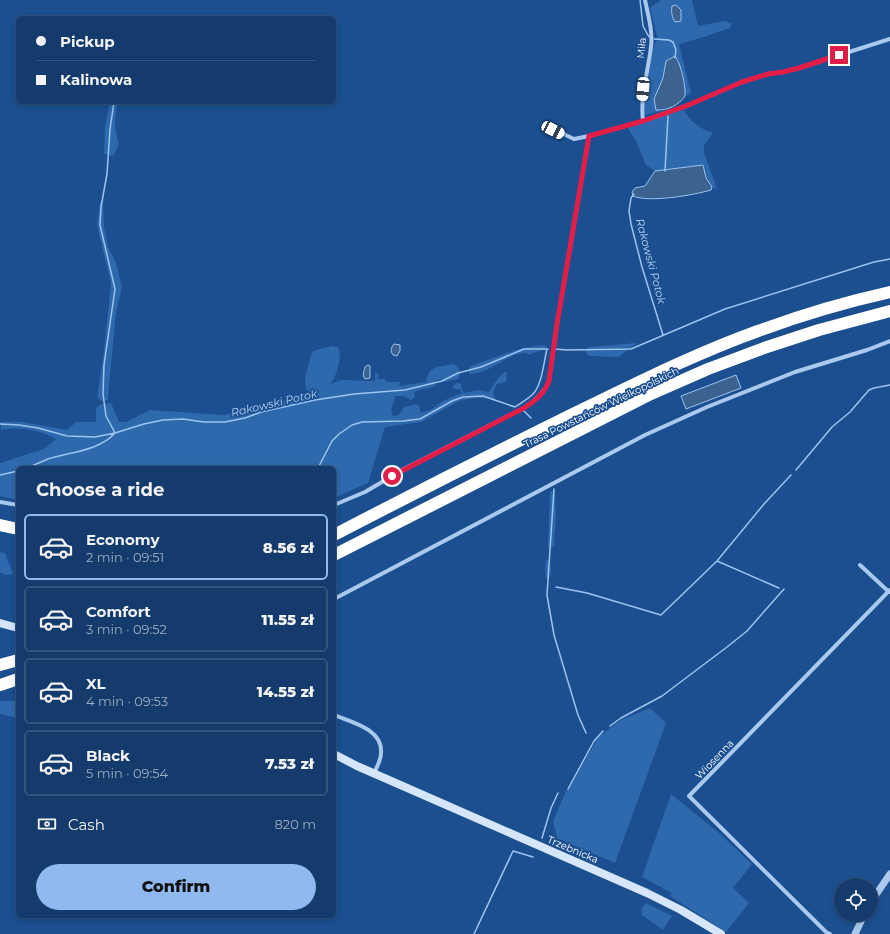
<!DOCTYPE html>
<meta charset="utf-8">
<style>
:root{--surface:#143b6b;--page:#1d4271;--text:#f1f3f6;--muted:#9dadc1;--line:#33557e;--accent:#90b9f0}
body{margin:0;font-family:Montserrat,sans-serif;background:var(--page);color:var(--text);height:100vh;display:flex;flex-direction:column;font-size:15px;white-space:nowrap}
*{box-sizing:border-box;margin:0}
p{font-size:13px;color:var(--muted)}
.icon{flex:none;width:22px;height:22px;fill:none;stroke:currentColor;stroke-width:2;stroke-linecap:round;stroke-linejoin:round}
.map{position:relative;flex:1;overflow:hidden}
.sheet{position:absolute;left:16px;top:466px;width:320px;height:452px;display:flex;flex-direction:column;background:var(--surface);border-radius:6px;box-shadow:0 2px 6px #0003,0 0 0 1px var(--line)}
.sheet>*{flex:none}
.hud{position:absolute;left:16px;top:16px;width:320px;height:88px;border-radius:6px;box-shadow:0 2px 6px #0003,0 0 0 1px var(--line);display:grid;align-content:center;height:88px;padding:0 20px;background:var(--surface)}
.fabs{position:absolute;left:834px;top:878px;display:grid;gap:8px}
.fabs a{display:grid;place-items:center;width:44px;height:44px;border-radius:50%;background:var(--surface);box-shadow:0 2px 6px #0003,0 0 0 1px var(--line);font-size:20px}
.end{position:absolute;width:18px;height:18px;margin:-9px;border:5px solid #e11d48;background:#fff;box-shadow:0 0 0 2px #fff}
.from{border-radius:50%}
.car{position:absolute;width:12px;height:24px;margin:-12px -6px;border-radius:5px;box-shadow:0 0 3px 1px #0007;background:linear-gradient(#fff 24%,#345 0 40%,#fff 0 76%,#345 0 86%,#fff 0)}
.hud b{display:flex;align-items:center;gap:14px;height:38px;font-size:15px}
.hud b+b{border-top:1px solid var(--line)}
.hud i{width:10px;height:10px;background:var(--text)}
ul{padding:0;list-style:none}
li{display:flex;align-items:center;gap:12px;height:66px;margin:0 8px 6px;padding:0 12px;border:2px solid var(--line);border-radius:6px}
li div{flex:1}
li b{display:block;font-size:15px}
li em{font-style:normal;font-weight:800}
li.active{border-color:var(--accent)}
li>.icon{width:36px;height:36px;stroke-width:1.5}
h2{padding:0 20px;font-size:18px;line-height:48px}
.pay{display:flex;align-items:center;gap:10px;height:44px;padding:0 20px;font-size:15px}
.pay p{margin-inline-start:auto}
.primary-button{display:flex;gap:8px;margin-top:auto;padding:8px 20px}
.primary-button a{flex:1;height:46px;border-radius:24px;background:var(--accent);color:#111;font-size:16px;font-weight:800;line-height:46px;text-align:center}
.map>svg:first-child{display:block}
.green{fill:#2e69ad}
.water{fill:#3c6290;stroke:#9cc4f0}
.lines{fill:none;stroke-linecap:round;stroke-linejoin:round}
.stream{stroke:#9cc4f0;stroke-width:1.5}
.minor{stroke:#a9c9ee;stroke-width:4}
.tertiary{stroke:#a9c9ee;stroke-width:7}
.secondary{stroke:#d6e6fa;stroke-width:8}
.motorway{stroke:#fff;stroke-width:12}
.route{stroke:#e11d48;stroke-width:5}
.labels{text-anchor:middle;stroke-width:3.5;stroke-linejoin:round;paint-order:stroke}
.street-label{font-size:10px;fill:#fff;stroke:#1b4f8f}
.water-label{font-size:11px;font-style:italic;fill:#b5d3f5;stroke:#1b4f8f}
</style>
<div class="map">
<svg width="890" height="934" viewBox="0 0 890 934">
<rect width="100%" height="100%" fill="#1b4f8f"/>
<!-- green -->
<path class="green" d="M661,0h31l6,26 26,-5 8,3 -2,4 -26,9 -25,7 12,49 -6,3v-6l-7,-31 -3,-3 -6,2 -8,25 -5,27 5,1 -16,4c-4,-20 6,-53 10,-73l3,-2 -8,-32z
M110,102h8c-4,15 -4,28 1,42l-6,12 -9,-2 1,-27z
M684,110c6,12 17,19 29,23l-9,12v8l13,36 -5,-2 -6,-9 -3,-13 -48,6 -9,-6 -10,-24 -9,-14z
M103,200l1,27 4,20 8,16 6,24 -6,26 -8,84v3l-7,1 -4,-4 6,-38 8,-75 -14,-59 3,-23z
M637,343l-18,14 -30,-1 -4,-5 3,-4z
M543,345l4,1 -3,4 -8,2 -7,3 -3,-2c-21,0 -34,21 -57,21v-6l2,-2c23,-8 47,-19 72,-21z
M332,346l6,1c5,10 -2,29 -7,37l10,-4 34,1v-8h3v6h7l1,3h14l-1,4 27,-4c3,-17 13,-15 28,-18l5,5 1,6 -2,4 -13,3 -4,-3 -6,2 1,4c-6,5 -15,2 -22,8l1,4 -4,3 -7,-4h-9l-4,15 2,5 6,-1 5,-8 13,-3 2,2 2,7 9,-3 13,-9 19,-8 -2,-4h-6l-1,-3 3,-3 6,1 -1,4 3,5 14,-3 11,2c5,-7 9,-17 18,-21l-1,11 -9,2 -4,8 2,7 -21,-1 -15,3 -38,21 -36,5 -17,56 -34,15v-30h-316v32l-18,-4v-33l44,-14 12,-10c-16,-9 -38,-13 -55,-9v-8h21l45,8 9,-8h20v-14c4,-4 9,-5 15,-5l8,19h7l24,-12 74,5 70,-17 16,-6 -4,-3 -1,-12 7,-25 7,-3z
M555,490l1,24 -2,32 -3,2 -3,-1 2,-55z
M0,552l5,1 8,21 -8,1 -5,-3z
M548,560h2l1,12 -2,7 -3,-1 -1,-10 1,-7z
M0,701h18v17l-18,-4z
M650,708l16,15 -51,140 -58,-25 -4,-17 13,-30 3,-2 29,-52 23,-17z
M671,794l47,38 34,32 -19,24 16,15 -23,29 -56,-36 2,-3 -30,-16z
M646,903l26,13 -9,14 -21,-15 -1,-6z"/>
<!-- water -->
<path class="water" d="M676,5l5,5v11l-6,1c-3,-5 -4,-10 -3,-16z
M675,56c6,7 11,31 10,40 -6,9 -18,15 -29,14l-2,-11 9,-21 3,-17z
M703,165l3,13 6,9 -1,3c-17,5 -62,13 -78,6l-1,-4 3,-4 10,-2 10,-15z
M394,344l6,1v6l-3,5 -4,-1c-3,-4 -2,-7 1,-11z
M368,365l2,1v12l-5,1c-3,-4 -1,-8 0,-12z
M736,375l5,13 -55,21 -5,-13z"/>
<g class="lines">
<!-- stream -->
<path class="stream" d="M640,0l3,26 6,11
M654,39l15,1 4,2 3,8 -1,8
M665,171l3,-55
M634,194l-3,4 -2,13 2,13 11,43 21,68
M555,349l12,1 64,-1 94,-40 149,-47 16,-3
M524,411l7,7
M0,424l19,1 19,3 29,8 28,1 20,-4 29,-9 19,-4 20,-1 21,3h21l20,-4 16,-6 54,-12 39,-6 51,-4 37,-9 16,-8 23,-6 43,-18h24
M27,468c7,-3 14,-6 21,-9 22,-7 51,-8 67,-26l-9,-17 -3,-22 1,-29 11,-76 -15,-64 1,-18 6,-33 3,-45 4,-27
M318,468l14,-27 7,-7 13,-9 10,-3 41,-1 17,-2 32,-18 11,-4 20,-1 32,11c6,-4 13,-8 18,-13 9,-9 11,-33 14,-45
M796,470l36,-43 18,-15 19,-22 5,-2 16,-3
M0,475l18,-4
M554,489l-7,106 7,40 24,80 8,18
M717,561l62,27
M556,587l31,6 74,22 56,-54 47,-57 27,-29
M610,726l11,-8 41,-22 65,-49 20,-16 37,-42
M568,789l26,-48 9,-10
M542,838l9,-30 7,-15
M474,934l39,-83 20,6"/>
<!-- minor -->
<path class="minor" d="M643,121c-3,-26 5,-49 8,-74 2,-16 -3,-32 -6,-47
M553,129l21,10 15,-3 54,-15 43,-15 56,-24 26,-8 15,-2 16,-4 91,-29
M0,502l18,3
M334,505l31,-13 39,-23 120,-61c11,-7 20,-15 25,-27l8,-57 32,-188
M860,565l29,27
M334,599l311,-164 62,-28 88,-35 72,-22 23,-9
M334,715c17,7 49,14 47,38 0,7 -4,14 -7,20
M830,934l-4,-2 -137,-136 201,-206"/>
<!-- tertiary -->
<path class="tertiary" d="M871,902l19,-28
M855,934l9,-19"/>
<!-- secondary -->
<path class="secondary" d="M0,623l18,5
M334,754l23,12 290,127 34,17 40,24"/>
<!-- motorway -->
<path class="motorway" d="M0,525l18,4
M334,535c79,-41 158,-81 237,-120 62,-30 123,-61 187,-84 43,-16 87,-29 132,-39
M334,555l317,-161 57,-25 56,-21 55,-18 71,-19
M0,665l18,-5
M0,685l18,-6"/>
</g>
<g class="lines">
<!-- route -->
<path class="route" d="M392,476l132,-68c11,-7 20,-14 25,-27l8,-57 32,-188 54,-15 43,-15 56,-24 26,-8 15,-2 16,-4 40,-13"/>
</g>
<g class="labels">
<!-- street labels -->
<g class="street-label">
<text transform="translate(641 48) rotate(-85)" y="4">Miła</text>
<text transform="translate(601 407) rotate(-26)" y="4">Trasa Powstańców Wielkopolskich</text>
<text transform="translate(714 759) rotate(-46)" y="4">Wiosenna</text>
<text transform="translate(573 849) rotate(23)" y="4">Trzebnicka</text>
</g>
<!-- water labels -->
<g class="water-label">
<text transform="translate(651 261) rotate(75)" y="4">Rakowski Potok</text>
<text transform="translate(274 403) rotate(-13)" y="4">Rakowski Potok</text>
</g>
</g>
</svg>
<div class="fabs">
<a><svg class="icon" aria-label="locate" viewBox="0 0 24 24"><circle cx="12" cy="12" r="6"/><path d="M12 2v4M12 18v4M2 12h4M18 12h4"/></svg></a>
</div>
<i class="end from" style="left:392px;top:476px"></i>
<i class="end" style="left:839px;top:55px"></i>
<i class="car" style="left:643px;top:89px;rotate:185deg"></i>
<i class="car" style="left:553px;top:130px;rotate:117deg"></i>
<div class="hud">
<b><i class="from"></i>Pickup</b>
<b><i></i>Kalinowa</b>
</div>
<section class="sheet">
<h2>Choose a ride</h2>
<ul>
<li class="active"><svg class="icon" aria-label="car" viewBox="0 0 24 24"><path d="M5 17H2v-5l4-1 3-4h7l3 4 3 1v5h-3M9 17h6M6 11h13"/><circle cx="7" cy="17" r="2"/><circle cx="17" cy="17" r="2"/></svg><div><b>Economy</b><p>2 min · 09:51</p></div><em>8.56 zł</em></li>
<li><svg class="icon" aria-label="car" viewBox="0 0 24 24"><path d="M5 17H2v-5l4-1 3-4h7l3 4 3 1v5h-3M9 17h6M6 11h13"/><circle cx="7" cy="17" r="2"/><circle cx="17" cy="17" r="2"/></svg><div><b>Comfort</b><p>3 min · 09:52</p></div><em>11.55 zł</em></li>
<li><svg class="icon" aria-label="car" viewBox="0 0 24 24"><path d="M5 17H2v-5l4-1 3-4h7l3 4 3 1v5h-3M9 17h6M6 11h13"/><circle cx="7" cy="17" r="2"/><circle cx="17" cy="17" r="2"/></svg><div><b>XL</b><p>4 min · 09:53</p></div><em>14.55 zł</em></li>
<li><svg class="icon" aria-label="car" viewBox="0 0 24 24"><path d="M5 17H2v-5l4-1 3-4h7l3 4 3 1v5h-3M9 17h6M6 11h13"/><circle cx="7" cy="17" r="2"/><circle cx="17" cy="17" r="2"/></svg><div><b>Black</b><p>5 min · 09:54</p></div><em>7.53 zł</em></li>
</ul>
<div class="pay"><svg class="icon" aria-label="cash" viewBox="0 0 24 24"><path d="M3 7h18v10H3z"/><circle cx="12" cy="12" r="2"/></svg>Cash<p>820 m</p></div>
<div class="primary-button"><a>Confirm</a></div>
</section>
</div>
